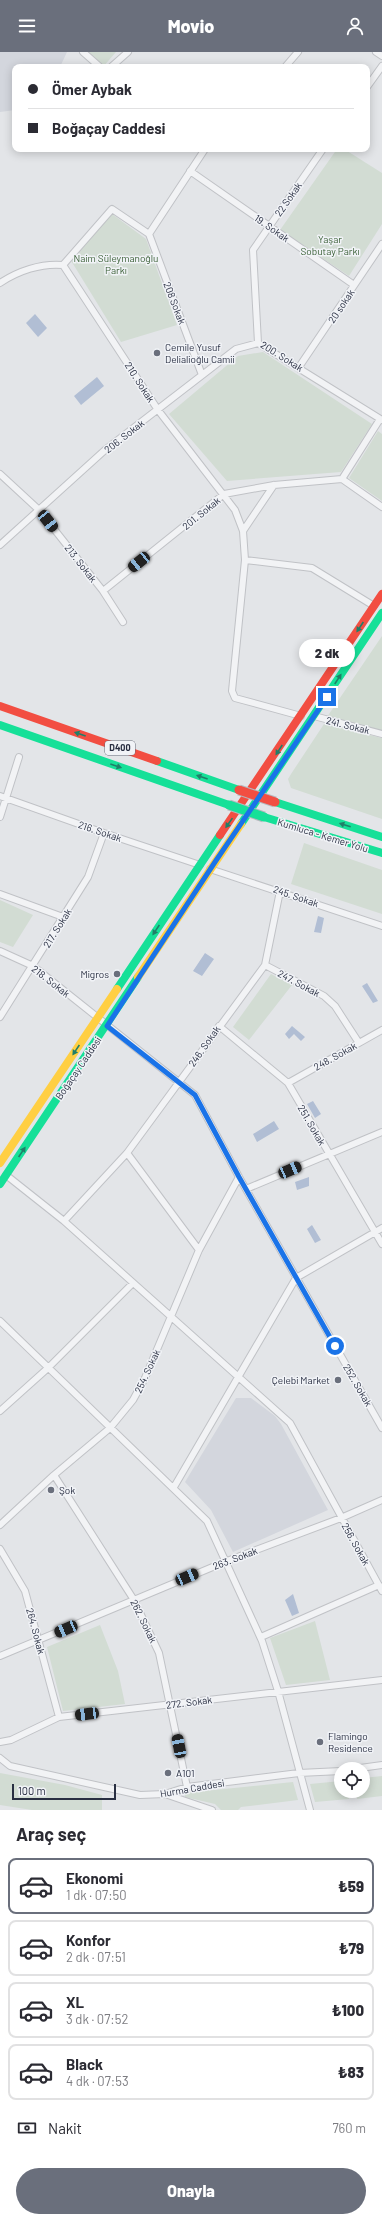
<!DOCTYPE html>
<html lang="tr">
<meta charset="utf-8">
<style>
:root{--surface:#fff;--page:#f7f7f7;--text:#2b2b33;--muted:#7c7c81;--line:#e1e1e2;--accent:#6a6f7c}
body{margin:0;font-family:Barlow,sans-serif;background:var(--page);color:var(--text);height:100vh;display:flex;flex-direction:column;font-size:15px;white-space:nowrap}
*{box-sizing:border-box;margin:0}
p{font-size:13px;color:var(--muted)}
.icon{flex:none;width:22px;height:22px;fill:none;stroke:currentColor;stroke-width:2;stroke-linecap:round;stroke-linejoin:round}
.map{position:relative;height:1758px;overflow:hidden}
.drawer{display:flex;flex-direction:column;background:var(--surface);flex:1}
.drawer>*{flex:none}
.hud{position:absolute;left:12px;top:12px;width:358px;height:88px;border-radius:8px;box-shadow:0 2px 10px #0003;display:grid;align-content:center;height:88px;padding:0 16px;background:var(--surface)}
.fabs{position:absolute;left:334px;top:1710px;display:grid;gap:8px}
.fabs a{display:grid;place-items:center;width:36px;height:36px;border-radius:50%;background:var(--surface);box-shadow:0 2px 10px #0003;font-size:20px}
.scale{position:absolute;left:12px;bottom:10px;width:104px;box-sizing:border-box;padding-left:4px;border:2px solid #292f42;border-top:0;font-size:11px;line-height:14px;white-space:nowrap;color:#292f42;-webkit-text-stroke:3px #f1f3f7;paint-order:stroke}
.end{position:absolute;width:18px;height:18px;margin:-9px;border:5px solid #1a73e8;background:#fff;box-shadow:0 0 0 2px #fff}
.from{border-radius:50%}
.bubble{position:absolute;height:28px;border-radius:14px;background:var(--surface);box-shadow:0 2px 10px #0003;font-size:13px;font-weight:800;line-height:28px;text-align:center}
.car{position:absolute;width:12px;height:24px;margin:-12px -6px;border-radius:5px;box-shadow:0 0 3px 1px #0007;background:linear-gradient(#222 24%,#8ab4d8 0 40%,#222 0 76%,#8ab4d8 0 86%,#222 0)}
.hud b{display:flex;align-items:center;gap:14px;height:38px;font-size:15px}
.hud b+b{border-top:1px solid var(--line)}
.hud i{width:10px;height:10px;background:var(--text)}
ul{padding:0;list-style:none}
li{display:flex;align-items:center;gap:12px;height:56px;margin:0 8px 6px;padding:0 8px;border:2px solid var(--line);border-radius:8px}
li div{flex:1}
li b{display:block;font-size:15px}
li em{font-style:normal;font-weight:800}
li.selected{border-color:var(--accent)}
li>.icon{width:36px;height:36px;stroke-width:1.5}
h2{padding:0 16px;font-size:18px;line-height:48px}
.pay{display:flex;align-items:center;gap:10px;height:44px;padding:0 16px;font-size:15px}
.pay p{margin-inline-start:auto}
.cta{display:flex;gap:8px;margin-top:auto;padding:8px 16px}
.cta a{flex:1;height:46px;border-radius:24px;background:var(--accent);color:#fff;font-size:16px;font-weight:800;line-height:46px;text-align:center}
header{display:flex;justify-content:space-between;align-items:center;height:52px;padding:0 16px;background:var(--accent);color:#fff;font-size:18px;font-weight:800}
.map>svg:first-child{display:block}
.built{fill:#d3d6dd}
.green{fill:#d2dcd3}
.water{fill:#b1bed4}
.lines{fill:none;stroke-linecap:round;stroke-linejoin:round}
.street-casing{stroke:#c0c2c6;stroke-width:8}
.street{stroke:#f2f3f5;stroke-width:6}
.fast{stroke:#16e098;stroke-width:8}
.slow{stroke:#ffcf43;stroke-width:8}
.jam{stroke:#f24e42;stroke-width:8}
.fast-bridge-casing{stroke:#b5b8bd;stroke-width:11;stroke-linecap:butt}
.jam-bridge-casing{stroke:#b5b8bd;stroke-width:11;stroke-linecap:butt}
.fast-bridge{stroke:#16e098;stroke-width:9}
.jam-bridge{stroke:#f24e42;stroke-width:9}
.oneway{fill:#207f69}
.route{stroke:#1a73e8;stroke-width:5}
.poi-dot{fill:#6a6f7c;stroke:#f1f3f7;stroke-width:1.5}
.labels{text-anchor:middle;stroke-width:3;stroke-linejoin:round;paint-order:stroke}
.shield{fill:#f1f3f7;stroke:#656a78;stroke-width:1}
.shield-label{font-size:9px;font-weight:bold;fill:#292f42}
.street-label{font-size:10px;fill:#292f42;stroke:#f1f3f7}
.park-label{font-size:10px;fill:#395f35;stroke:#f1f3f7}
.poi-label{font-size:10px;fill:#292f42;stroke:#f1f3f7;text-anchor:start}
</style>
<header><svg class="icon" aria-label="menu" viewBox="0 0 24 24"><path d="M4 6h16M4 12h16M4 18h16"/></svg>Movio<svg class="icon" aria-label="person" viewBox="0 0 24 24"><circle cx="12" cy="8" r="4"/><path d="M4 21q1-7 8-7t8 7"/></svg></header>
<div class="map">
<svg width="382" height="1758" viewBox="0 0 382 1758">
<rect width="100%" height="100%" fill="#e3e5e8"/>
<!-- built -->
<path class="built" d="M0,0h67l-7,15h-45v43l-15,2z
M236,1346h15l24,18 6,8 47,86 -95,42 -22,-42 -26,-28z"/>
<!-- green -->
<path class="green" d="M82,0h34l-13,15z
M337,97h7l38,24v51l-33,52 -69,-46z
M112,162l34,25 31,86 -56,17 -51,-83z
M263,300l109,72 -31,48 -114,9 -58,-67 69,-58z
M378,379l4,3v67l-33,-23z
M382,584v95l-55,-14z
M324,672l58,14v81l-91,-31 -3,-9 3,-5z
M304,791l78,27v44l-91,-30z
M0,848l33,15 -20,32 -13,-5z
M271,922l21,11 -43,55 -16,-13z
M315,1569l15,59 -44,5 -16,-47z
M100,1573l18,46 7,33 -62,7 -16,-64z
M0,1721l65,12 37,10v15h-70l-32,-5z
M382,1724v20l-25,3 -2,-8h8v-13z
M341,1729v10h7l1,8 -34,3 -5,-18z
M293,1730l5,18 -57,7 -3,3h-17l-6,-6 -30,-7v-4z"/>
<!-- water -->
<path class="water" d="M35,262l12,14 -9,9 -12,-14z
M97,325l7,9 -23,19 -7,-9z
M318,864l6,2 -3,15 -7,-1z
M205,901l9,6 -12,17 -9,-5z
M367,931l11,18 -5,2 -11,-17z
M292,974l13,11 -4,4 -7,-7 -5,5 -4,-5z
M313,1049l8,13 -6,4 -8,-14z
M274,1069l5,8 -22,13 -4,-8z
M309,1125v9l-12,4 -2,-8z
M312,1173l9,15 -6,3 -8,-14z
M293,1542l6,19 -7,3 -7,-16z"/>
<g class="lines">
<!-- street casing -->
<g class="street-casing">
<path id="street" d="M83,0l17,15
M376,0l6,4
M111,15l17,-15
M285,15l13,-15
M367,35l15,-21
M323,97l-70,101 5,93 124,77
M190,119l164,114
M63,213l95,145 77,100 8,21 2,29 67,8 62,38
M63,213l49,-56 37,25
M0,231c18,-12 41,-20 63,-18
M299,315l83,-123
M202,323l-53,-141 56,-85
M0,422l39,36 64,81 20,31
M342,427l38,-60
M342,427l40,28
M243,479l31,-46
M0,493l105,-95 131,-101 22,-6
M245,508l-13,131 3,7 66,18
M103,539l121,-97 50,-9 68,-6
M314,664l68,18
M0,744l104,37 96,32
M0,765l19,-60
M210,817l172,57
M0,842l63,23
M0,899l33,15 162,129 44,82 143,251
M265,913l59,31 11,10 24,37
M0,965l88,-140 16,-44
M219,974l69,57 94,161
M288,1031l94,-53
M127,1101l72,97
M6,1123l58,46 226,202 92,168
M246,1137l136,-57
M64,1169l63,-68 138,-188 15,-74
M0,1269l207,200 55,120 16,50 32,119
M0,1359l48,-43 85,-85
M54,1423l80,125 25,53 28,134
M174,1435l122,-209 86,-50
M0,1473l54,-50 56,-47 23,-28 12,-22 54,-128 40,-73
M0,1497l25,42 34,126
M261,1585l118,-52
M0,1604l227,-95 114,-43 41,-18
M0,1690l11,-2 48,-23 323,-37
M0,1706l10,8 130,29 25,-1 22,-7 112,-14 42,-2
M353,1717l29,-4
M165,1742l47,16"/>
</g>
<!-- street -->
<use href="#street" class="street"/>
<!-- fast -->
<path class="fast" d="M0,673l229,80
M157,709l82,29
M275,750l107,35
M264,765l118,36
M241,772l141,-211
M117,937l103,-154
M0,1132l138,-207"/>
<!-- slow -->
<path class="slow" d="M138,925l103,-153
M0,1111l117,-174"/>
<!-- jam -->
<path class="jam" d="M0,654l157,55
M220,783l162,-241"/>
<!-- fast-bridge casing -->
<g class="fast-bridge-casing">
<path id="fast-bridge" d="M229,753l35,12"/>
</g>
<!-- jam-bridge casing -->
<g class="jam-bridge-casing">
<path id="jam-bridge" d="M239,738l36,12"/>
</g>
<!-- fast-bridge -->
<use href="#fast-bridge" class="fast-bridge"/>
<!-- jam-bridge -->
<use href="#jam-bridge" class="jam-bridge"/>
</g>
<!-- one-way arrows -->
<defs><path id="oneway-solid" d="M-6-.8H1V-3.2L6.5 0L1 3.2V.8H-6Z"/></defs>
<g class="oneway">
<use href="#oneway-solid" transform="translate(360 575) rotate(124)"/>
<use href="#oneway-solid" transform="translate(338 627) rotate(-57)"/>
<use href="#oneway-solid" transform="translate(80 682) rotate(-161)"/>
<use href="#oneway-solid" transform="translate(279 698) rotate(123)"/>
<use href="#oneway-solid" transform="translate(116 714) rotate(19)"/>
<use href="#oneway-solid" transform="translate(202 725) rotate(-161)"/>
<use href="#oneway-solid" transform="translate(229 771) rotate(125)"/>
<use href="#oneway-solid" transform="translate(345 773) rotate(-162)"/>
<use href="#oneway-solid" transform="translate(156 878) rotate(124)"/>
<use href="#oneway-solid" transform="translate(76 998) rotate(124)"/>
<use href="#oneway-solid" transform="translate(22 1100) rotate(-56)"/>
</g>
<g class="lines">
<!-- route -->
<path class="route" d="M327,645l-112,165 -108,164 88,69 44,82 96,169"/>
</g>
<!-- markers -->
<g class="poi-dot">
<circle cx="157" cy="301" r="4"/>
<circle cx="117" cy="922" r="4"/>
<circle cx="338" cy="1328" r="4"/>
<circle cx="51" cy="1438" r="4"/>
<circle cx="320" cy="1690" r="4"/>
<circle cx="168" cy="1721" r="4"/>
</g>
<g class="labels">
<!-- shield labels -->
<rect class="shield" x="105" y="689" width="30" height="14" rx="3"/>
<g class="shield-label">
<text x="120" y="699">D400</text>
</g>
<!-- street labels -->
<g class="street-label">
<text transform="translate(288 147) rotate(-55)" y="4">22 Sokak</text>
<text transform="translate(272 176) rotate(35)" y="4">19. Sokak</text>
<text transform="translate(175 251) rotate(69)" y="4">208 Sokak</text>
<text transform="translate(341 254) rotate(-56)" y="4">20 sokak</text>
<text transform="translate(282 304) rotate(32)" y="4">200. Sokak</text>
<text transform="translate(140 330) rotate(57)" y="4">210. Sokak</text>
<text transform="translate(124 384) rotate(-38)" y="4">206. Sokak</text>
<text transform="translate(201 461) rotate(-39)" y="4">201. Sokak</text>
<text transform="translate(81 511) rotate(52)" y="4">213. Sokak</text>
<text transform="translate(348 673) rotate(14)" y="4">241. Sokak</text>
<text transform="translate(100 779) rotate(19)" y="4">216. Sokak</text>
<text transform="translate(323 783) rotate(17)" y="4">Kumluca - Kemer Yolu</text>
<text transform="translate(296 844) rotate(19)" y="4">245. Sokak</text>
<text transform="translate(57 876) rotate(-58)" y="4">217. Sokak</text>
<text transform="translate(51 929) rotate(38)" y="4">218. Sokak</text>
<text transform="translate(299 931) rotate(28)" y="4">247. Sokak</text>
<text transform="translate(204 994) rotate(-55)" y="4">246. Sokak</text>
<text transform="translate(335 1004) rotate(-29)" y="4">248. Sokak</text>
<text transform="translate(78 1016) rotate(-56)" y="4">Boğaçay Caddesi</text>
<text transform="translate(312 1073) rotate(60)" y="4">251. Sokak</text>
<text transform="translate(147 1319) rotate(-65)" y="4">254. Sokak</text>
<text transform="translate(358 1333) rotate(60)" y="4">252. Sokak</text>
<text transform="translate(356 1492) rotate(61)" y="4">256. Sokak</text>
<text transform="translate(235 1506) rotate(-21)" y="4">263. Sokak</text>
<text transform="translate(144 1569) rotate(64)" y="4">262. Sokak</text>
<text transform="translate(36 1579) rotate(75)" y="4">264. Sokak</text>
<text transform="translate(189 1650) rotate(-7)" y="4">272. Sokak</text>
<text transform="translate(192 1736) rotate(-10)" y="4">Hurma Caddesi</text>
</g>
<!-- park labels -->
<g class="park-label">
<text x="330" y="191">Yaşar<tspan x="330" dy="12">Sobutay Parkı</tspan></text>
<text x="116" y="210">Naim Süleymanoğlu<tspan x="116" dy="12">Parkı</tspan></text>
</g>
<!-- poi labels -->
<g class="poi-label">
<text x="165" y="299">Cemile Yusuf<tspan x="165" dy="12">Delialioğlu Camii</tspan></text>
<text x="109" y="926" text-anchor="end">Migros</text>
<text x="330" y="1332" text-anchor="end">Çelebi Market</text>
<text x="59" y="1442">Şok</text>
<text x="328" y="1688">Flamingo<tspan x="328" dy="12">Residence</tspan></text>
<text x="176" y="1725">A101</text>
</g>
</g>
</svg>
<div class="fabs">
<a><svg class="icon" aria-label="locate" viewBox="0 0 24 24"><circle cx="12" cy="12" r="6"/><path d="M12 2v4M12 18v4M2 12h4M18 12h4"/></svg></a>
</div>
<div class="scale">100 m</div>
<i class="end from" style="left:335px;top:1294px"></i>
<i class="end" style="left:327px;top:645px"></i>
<div class="bubble" style="left:299px;top:587px;width:56px">2 dk</div>
<i class="car" style="left:48px;top:469px;rotate:142deg"></i>
<i class="car" style="left:139px;top:510px;rotate:231deg"></i>
<i class="car" style="left:290px;top:1118px;rotate:67deg"></i>
<i class="car" style="left:187px;top:1525px;rotate:67deg"></i>
<i class="car" style="left:66px;top:1577px;rotate:247deg"></i>
<i class="car" style="left:87px;top:1662px;rotate:263deg"></i>
<i class="car" style="left:179px;top:1694px;rotate:349deg"></i>
<div class="hud">
<b><i class="from"></i>Ömer Aybak</b>
<b><i></i>Boğaçay Caddesi</b>
</div>
</div>
<section class="drawer">
<h2>Araç seç</h2>
<ul>
<li class="selected"><svg class="icon" aria-label="car" viewBox="0 0 24 24"><path d="M5 17H2v-5l4-1 3-4h7l3 4 3 1v5h-3M9 17h6M6 11h13"/><circle cx="7" cy="17" r="2"/><circle cx="17" cy="17" r="2"/></svg><div><b>Ekonomi</b><p>1 dk · 07:50</p></div><em>₺59</em></li>
<li><svg class="icon" aria-label="car" viewBox="0 0 24 24"><path d="M5 17H2v-5l4-1 3-4h7l3 4 3 1v5h-3M9 17h6M6 11h13"/><circle cx="7" cy="17" r="2"/><circle cx="17" cy="17" r="2"/></svg><div><b>Konfor</b><p>2 dk · 07:51</p></div><em>₺79</em></li>
<li><svg class="icon" aria-label="car" viewBox="0 0 24 24"><path d="M5 17H2v-5l4-1 3-4h7l3 4 3 1v5h-3M9 17h6M6 11h13"/><circle cx="7" cy="17" r="2"/><circle cx="17" cy="17" r="2"/></svg><div><b>XL</b><p>3 dk · 07:52</p></div><em>₺100</em></li>
<li><svg class="icon" aria-label="car" viewBox="0 0 24 24"><path d="M5 17H2v-5l4-1 3-4h7l3 4 3 1v5h-3M9 17h6M6 11h13"/><circle cx="7" cy="17" r="2"/><circle cx="17" cy="17" r="2"/></svg><div><b>Black</b><p>4 dk · 07:53</p></div><em>₺83</em></li>
</ul>
<div class="pay"><svg class="icon" aria-label="cash" viewBox="0 0 24 24"><path d="M3 7h18v10H3z"/><circle cx="12" cy="12" r="2"/></svg>Nakit<p>760 m</p></div>
<div class="cta"><a>Onayla</a></div>
</section>
